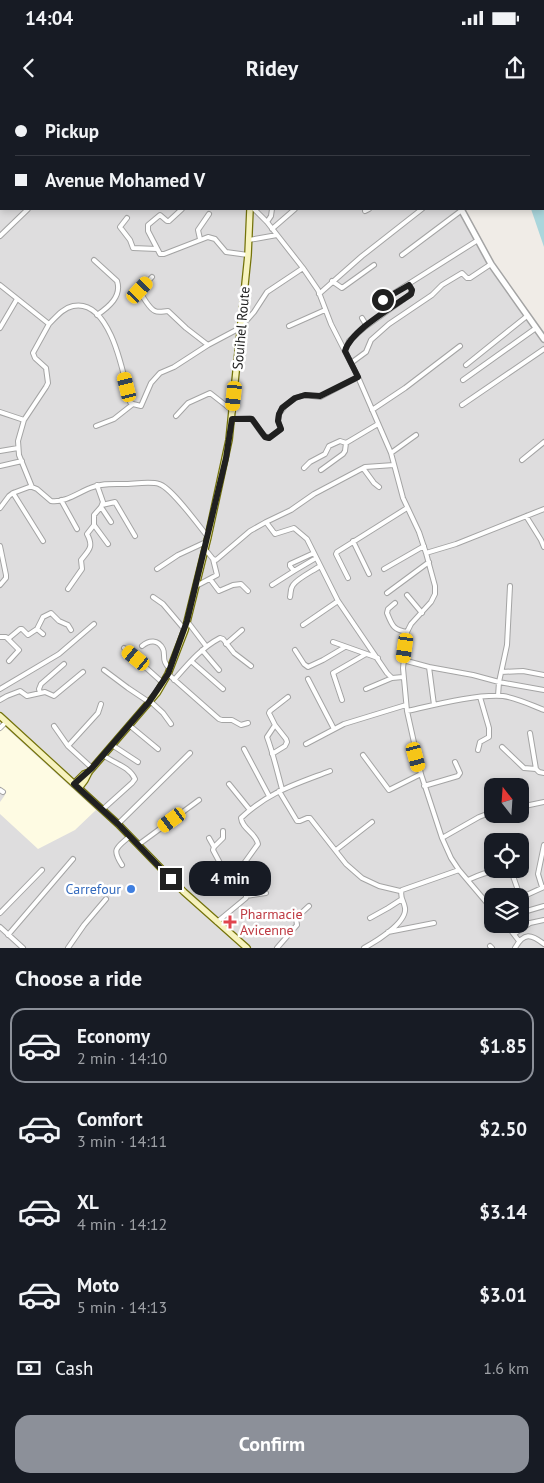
<!DOCTYPE html>
<meta charset="utf-8">
<style>
:root{--surface:#171b24;--page:#20242c;--text:#f1f3f6;--muted:#9ea1a6;--line:#363941;--accent:#8c9099}
body{margin:0;font-family:"PT Sans",sans-serif;background:var(--page);color:var(--text);height:100vh;display:flex;flex-direction:column;font-size:19px;white-space:nowrap}
*{box-sizing:border-box;margin:0}
p{font-size:16px;color:var(--muted)}
.icon{flex:none;width:28px;height:28px;fill:none;stroke:currentColor;stroke-width:2;stroke-linecap:round;stroke-linejoin:round}
.map{position:relative;height:848px;overflow:hidden}
.panel{display:flex;flex-direction:column;background:var(--surface);flex:1}
.panel>*{flex:none}
.guide{position:absolute;left:0px;top:0px;width:545px;height:110px;box-shadow:0 2px 8px #0003;display:grid;align-content:center;height:110px;padding:0 15px;background:var(--surface)}
.needle{width:32px;rotate:343deg}
.tools{position:absolute;left:484px;top:678px;display:grid;gap:10px}
.tools a{display:grid;place-items:center;width:45px;height:45px;border-radius:10px;background:var(--surface);box-shadow:0 2px 8px #0003;font-size:25px}
.end{position:absolute;width:22px;height:22px;margin:-11px;border:6px solid #202020;background:#fff;box-shadow:0 0 0 2px #fff}
.from{border-radius:50%}
.bubble{position:absolute;height:35px;border-radius:15px;background:var(--surface);box-shadow:0 2px 8px #0003;font-size:16px;font-weight:700;line-height:35px;text-align:center}
.car{position:absolute;width:15px;height:30px;margin:-15px -8px;border-radius:6px;box-shadow:0 0 4px 1px #0007;background:linear-gradient(#f5c518 24%,#345 0 40%,#f5c518 0 76%,#345 0 86%,#f5c518 0)}
.guide b{display:flex;align-items:center;gap:18px;height:48px;font-size:19px}
.guide b+b{border-top:1px solid var(--line)}
.guide i{width:12px;height:12px;background:var(--text)}
ul{padding:0;list-style:none}
li{display:flex;align-items:center;gap:15px;height:75px;margin:0 10px 8px;padding:0 5px;border:2px solid transparent;border-radius:15px}
li div{flex:1}
li b{display:block;font-size:19px}
li em{font-style:normal;font-weight:700}
li.on{border-color:var(--accent)}
li>.icon{width:45px;height:45px;stroke-width:1.5}
h2{padding:0 15px;font-size:22px;line-height:60px}
.pay{display:flex;align-items:center;gap:12px;height:55px;padding:0 15px;font-size:19px}
.pay p{margin-inline-start:auto}
.button{display:flex;gap:10px;margin-top:auto;padding:10px 15px}
.button a{flex:1;height:58px;border-radius:15px;background:var(--accent);color:#fff;font-size:20px;font-weight:700;line-height:58px;text-align:center}
.status{display:flex;justify-content:space-between;align-items:center;height:35px;padding:0 25px;background:var(--surface);direction:ltr}
.status svg{height:14px;fill:currentColor}
header{display:flex;justify-content:space-between;align-items:center;height:65px;padding:0 15px;background:var(--surface);font-size:22px;font-weight:700}
.map>svg:first-child{display:block}
.residential{fill:#deddde;fill-rule:evenodd}
.education{fill:#fefbe3}
.water{fill:#aad6dc}
.lines{fill:none;stroke-linecap:round;stroke-linejoin:round}
.minor-casing{stroke:#a4a4a4;stroke-width:6}
.tertiary-casing{stroke:#a4a4a4;stroke-width:8}
.secondary-casing{stroke:#74730a;stroke-width:8}
.minor{stroke:#fff;stroke-width:4}
.tertiary{stroke:#fff;stroke-width:5}
.secondary{stroke:#f7f3bf;stroke-width:5.5}
.route{stroke:#202020;stroke-width:6}
.shop-dot{fill:#3f7fe0;stroke:#fff;stroke-width:2}
.health-dot{fill:#e0444e;stroke:#fff;stroke-width:2}
.labels{text-anchor:middle;stroke-width:5;stroke-linejoin:round;paint-order:stroke}
.street-label{font-size:14px;fill:#202020;stroke:#fff}
.shop-label{font-size:14px;fill:#366cbe;stroke:#fff;text-anchor:end}
.health-label{font-size:14px;fill:#be3a42;stroke:#fff;text-anchor:start}
</style>
<div class="status"><b>14:04</b><svg viewBox="0 0 49 12"><path d="M0 12V9h3v3zM5 12V6h3v6zM10 12V3h3v9zM15 12V0h3v12zM26 1h20v11H26zM47 4h2v5h-2z"/></svg></div>
<header><svg class="icon" aria-label="back" viewBox="0 0 24 24"><path d="M15 5l-7 7 7 7"/></svg>Ridey<svg class="icon" aria-label="share" viewBox="0 0 24 24"><path d="M12 15V3M7 8l5-5 5 5M5 13v7h14v-7"/></svg></header>
<div class="map">
<svg width="544" height="848" viewBox="0 0 544 848">
<rect width="100%" height="100%" fill="#f0ece7"/>
<!-- residential -->
<path class="residential" d="M0,0h408v1h-407v108h458l35,62 36,53 14,18v606h-544zM492,686h28v28h-28zM492,741h28v28h-28zM492,796h28v28h-28z"/>
<!-- education -->
<path class="education" d="M3,625l93,85 -21,20 -37,19 -38,-35v-12l5,-7 -5,-6v-60z"/>
<!-- water -->
<path class="water" d="M442,0h102v147l-13,-38h13v-108h-101z"/>
<g class="lines">
<!-- minor casing -->
<g class="minor-casing">
<path id="minor" d="M309,0l1,1
M191,1l3,-1
M275,1l3,-1
M182,109l-13,12h-2l-7,-6 -12,10v6l12,23h4l44,-17 7,2 11,13 22,3
M254,109l13,13 36,46 15,22 13,34 27,53 33,76 12,45 16,34 7,21 9,33v8l-4,8 -20,22 -4,8 -4,36 4,43c27,-6 69,-17 96,-15 14,2 28,9 41,14
M365,111l4,-2
M127,118l-7,9 10,13 3,8 24,1
M267,122l4,-6 1,-7
M272,129l23,-20
M0,136l28,-27
M200,139l-2,-9 11,-16
M249,140l28,-5
M402,155l60,-45
M94,160l23,21c5,15 -8,26 -20,34
M152,177l-12,13c1,5 10,19 15,21 4,2 9,0 13,0l18,17 22,17
M332,181l10,7 32,-23
M0,185l49,39c7,-7 14,-16 24,-18 38,-8 51,70 57,96l3,2 8,2 10,-23 9,-10 14,-6 34,-22 32,-17
M319,194l43,-38 60,-47
M383,200l95,-60
M240,224l7,-4 7,-8 13,-20 36,-24
M289,226l36,-16
M365,227l46,-33 1,-4 -3,-5
M0,228l17,-29
M345,251l4,-10 16,-14v-4l-3,-5
M351,263l15,-11 5,-12 18,-16 43,-29 10,-10 20,-12 5,5h3l21,-14
M466,265l61,-49
M463,280l73,-52
M462,305l82,-56
M372,310l33,-22 55,-42
M0,312l24,8
M176,316l12,-13 22,-10 23,18
M232,319l18,-1c7,5 11,19 19,20l12,-9 -3,-8 1,-7 6,-8 10,-8 10,-3 15,2 38,-20
M96,326l18,-7 19,-15
M0,351l18,-3
M391,353l25,-18
M522,360l22,-18
M0,366l22,-5
M304,368l6,-6 15,-8 4,-8 11,-5 6,2 32,-19
M363,368l11,15 5,4
M321,370l22,-16 2,-3 1,-8
M32,387l-13,-32 -1,-14 6,-21 22,-33 2,-4 -2,-15 -11,-10 -2,-5 16,-29
M13,393l30,48
M61,400l16,29
M102,405l13,-3 20,34
M101,407l10,15
M0,408l9,-12 4,-3 16,-6h3l5,2 14,12c13,2 27,-8 39,-13 11,-5 23,-4 34,-4 9,0 27,-3 35,0 12,3 40,42 49,53
M526,416l15,24 3,7
M266,422l9,12 19,-6 13,11 31,62 49,72 5,5 11,-1
M94,425l14,19
M353,441l16,33
M0,446l6,29v3l-6,7
M205,449l8,10 3,1 34,-29 16,-9 25,-12 23,-16 51,-27 29,-2
M314,453l-24,11v2l4,5 22,-13
M426,453l30,-9 88,-35
M157,469l21,-14 28,-13
M384,469l40,-23
M348,478l-12,-24 1,-2 70,-44
M210,479l9,12 14,-6 8,-1 7,7
M272,485l22,-14
M196,486l21,-11 -4,-16
M510,486l-3,59 -8,37 45,8
M68,489l14,-20 -1,-9c8,-10 13,-13 6,-26l7,-9v-10l7,-8 2,-5 -6,-17
M387,493l42,-31
M407,495l15,18
M153,497l10,7 22,26
M290,497c1,-4 0,-8 3,-12 5,-7 20,-14 27,-19
M395,503l-7,6 -1,4c5,12 6,17 20,19
M187,521l19,25
M303,525l35,-24
M37,529l6,-12 8,-4 8,8 9,4 3,5
M0,537h6l13,13 -10,11
M8,539l12,-10h2l6,6 9,-6 6,5
M333,542l45,16
M226,544l16,-14
M142,546c7,-6 16,-7 21,3 2,4 0,9 2,13 1,3 3,5 5,7
M124,548l39,35
M202,550l17,20
M295,550l9,14 4,3 15,-7 22,-13
M403,560l26,7 5,38
M191,561l32,28
M429,567l44,8 26,7 -1,14
M104,570l24,18 21,14
M501,572l22,-1 21,4
M168,574l51,45 3,1h10l9,5 7,-2
M308,579l26,50
M174,580c14,-16 27,-32 46,-42l3,1 11,14 17,13
M0,589l59,-35 35,-30
M366,589l26,-11
M40,593l-1,-4 2,-5 23,-20
M0,600l7,-4 13,-5 7,5 18,-4 9,4 29,-24
M342,600l-9,-27 33,-19
M150,601l13,12 8,11
M407,611l14,63 21,64 9,20 8,12 33,39
M129,625l29,24
M54,626l14,20 24,22
M0,628l6,-6
M530,633l6,36
M306,644l38,-20 62,-19
M112,645l26,17
M68,646l30,-33 3,-9
M502,647l22,21 12,1 3,3 5,1
M244,649l25,47
M478,650l2,-8 9,-5v-9l-9,-31
M272,654l13,-8 2,-4 -1,-3 -11,-14
M363,655l26,35 32,-16
M229,684l21,26
M424,686l34,-10 2,-3 -5,-11
M282,689c-5,-18 -9,-36 -15,-52l8,-12 -6,-12 1,-2 18,-14
M0,690l3,2
M279,691l18,30h3l7,-3h3l36,46 16,14 17,8 21,5
M520,707l24,-5
M102,710l30,-27 3,-4c-6,-13 -22,-16 -32,-24
M118,724l72,-71
M223,731v7l-9,9 -1,3 8,15 14,13
M209,738l5,9
M442,738l37,-21 13,-5
M138,745l61,-45
M336,750l36,-28
M122,765c-11,-17 -5,-17 8,-29
M468,780c14,-6 32,-15 45,-4l7,20
M542,787l-4,-13 6,-29
M246,796l20,-3
M520,798l24,-11
M0,813l42,-43
M520,813l24,-7
M370,818l18,-10 14,-9
M217,822l29,-24c1,-9 -9,-14 -11,-22l23,-32c-2,-11 -16,-15 -17,-26 27,-26 55,-34 89,-47
M506,824l13,17
M0,827l23,21
M388,832l46,-9
M514,834l16,-11 14,-3
M8,835l65,-76
M490,846l2,2
M68,848l16,-23 22,-26
M277,848l20,-23 -1,-7 13,-12
M364,848c11,-6 43,-25 41,-40 -1,-7 -6,-12 -3,-18l57,-20
M515,848c9,-16 16,-14 29,-4"/>
</g>
<!-- tertiary casing -->
<g class="tertiary-casing">
<path id="tertiary" d="M410,0v1
M461,109l30,55 53,75"/>
</g>
<!-- secondary casing -->
<g class="secondary-casing">
<path id="secondary" d="M212,0l1,1
M0,616l118,108 66,68 63,56
M74,684l10,-10 5,-2
M79,688l6,-8 4,-8 68,-79 11,-19 17,-44 23,-93 21,-97 19,-185 2,-46"/>
</g>
<!-- minor -->
<use href="#minor" class="minor"/>
<!-- tertiary -->
<use href="#tertiary" class="tertiary"/>
<!-- secondary -->
<use href="#secondary" class="secondary"/>
</g>
<g class="lines">
<!-- route -->
<path class="route" d="M171,779l-53,-55 -44,-40 18,-16 57,-66 19,-28 19,-53 39,-163 6,-39h20l13,18 4,1 12,-9 -3,-8 1,-7 3,-6 13,-10 10,-3 15,1 38,-19 -13,-26c6,-21 48,-44 66,-57l1,-4 -3,-5 -26,15"/>
</g>
<!-- markers -->
<circle class="shop-dot" cx="131" cy="789" r="5"/>
<path class="health-dot" d="M227.5 814.5h5v5h5v5h-5v5h-5v-5h-5v-5h5z"/>
<g class="labels">
<!-- street labels -->
<g class="street-label">
<text transform="translate(241 228) rotate(-85)" y="5">Souihel Route</text>
</g>
<!-- shop labels -->
<g class="shop-label">
<text x="121" y="794">Carrefour</text>
</g>
<!-- health labels -->
<g class="health-label">
<text x="240" y="819">Pharmacie<tspan x="240" dy="16">Avicenne</tspan></text>
</g>
</g>
</svg>
<div class="tools">
<a><svg class="needle" viewBox="-14 -14 28 28"><path d="M0-13l5 13h-10z" fill="#e53935"/><path d="M0 13l5-13h-10z" fill="#9ea1a6"/></svg></a>
<a><svg class="icon" aria-label="locate" viewBox="0 0 24 24"><circle cx="12" cy="12" r="6"/><path d="M12 2v4M12 18v4M2 12h4M18 12h4"/></svg></a>
<a><svg class="icon" aria-label="layers" viewBox="0 0 24 24"><path d="M12 4l9 5-9 5-9-5zM3 14l9 5 9-5"/></svg></a>
</div>
<i class="end from" style="left:383px;top:200px"></i>
<i class="end" style="left:171px;top:779px"></i>
<div class="bubble" style="left:189px;top:761px;width:82px">4 min</div>
<i class="car" style="left:140px;top:190px;rotate:43deg"></i>
<i class="car" style="left:127px;top:287px;rotate:346deg"></i>
<i class="car" style="left:234px;top:296px;rotate:186deg"></i>
<i class="car" style="left:405px;top:548px;rotate:188deg"></i>
<i class="car" style="left:136px;top:558px;rotate:309deg"></i>
<i class="car" style="left:416px;top:657px;rotate:165deg"></i>
<i class="car" style="left:172px;top:720px;rotate:234deg"></i>
<div class="guide">
<b><i class="from"></i>Pickup</b>
<b><i></i>Avenue Mohamed V</b>
</div>
</div>
<section class="panel">
<h2>Choose a ride</h2>
<ul>
<li class="on"><svg class="icon" aria-label="car" viewBox="0 0 24 24"><path d="M5 17H2v-5l4-1 3-4h7l3 4 3 1v5h-3M9 17h6M6 11h13"/><circle cx="7" cy="17" r="2"/><circle cx="17" cy="17" r="2"/></svg><div><b>Economy</b><p>2 min · 14:10</p></div><em>$1.85</em></li>
<li><svg class="icon" aria-label="car" viewBox="0 0 24 24"><path d="M5 17H2v-5l4-1 3-4h7l3 4 3 1v5h-3M9 17h6M6 11h13"/><circle cx="7" cy="17" r="2"/><circle cx="17" cy="17" r="2"/></svg><div><b>Comfort</b><p>3 min · 14:11</p></div><em>$2.50</em></li>
<li><svg class="icon" aria-label="car" viewBox="0 0 24 24"><path d="M5 17H2v-5l4-1 3-4h7l3 4 3 1v5h-3M9 17h6M6 11h13"/><circle cx="7" cy="17" r="2"/><circle cx="17" cy="17" r="2"/></svg><div><b>XL</b><p>4 min · 14:12</p></div><em>$3.14</em></li>
<li><svg class="icon" aria-label="car" viewBox="0 0 24 24"><path d="M5 17H2v-5l4-1 3-4h7l3 4 3 1v5h-3M9 17h6M6 11h13"/><circle cx="7" cy="17" r="2"/><circle cx="17" cy="17" r="2"/></svg><div><b>Moto</b><p>5 min · 14:13</p></div><em>$3.01</em></li>
</ul>
<div class="pay"><svg class="icon" aria-label="cash" viewBox="0 0 24 24"><path d="M3 7h18v10H3z"/><circle cx="12" cy="12" r="2"/></svg>Cash<p>1.6 km</p></div>
<div class="button"><a>Confirm</a></div>
</section>
